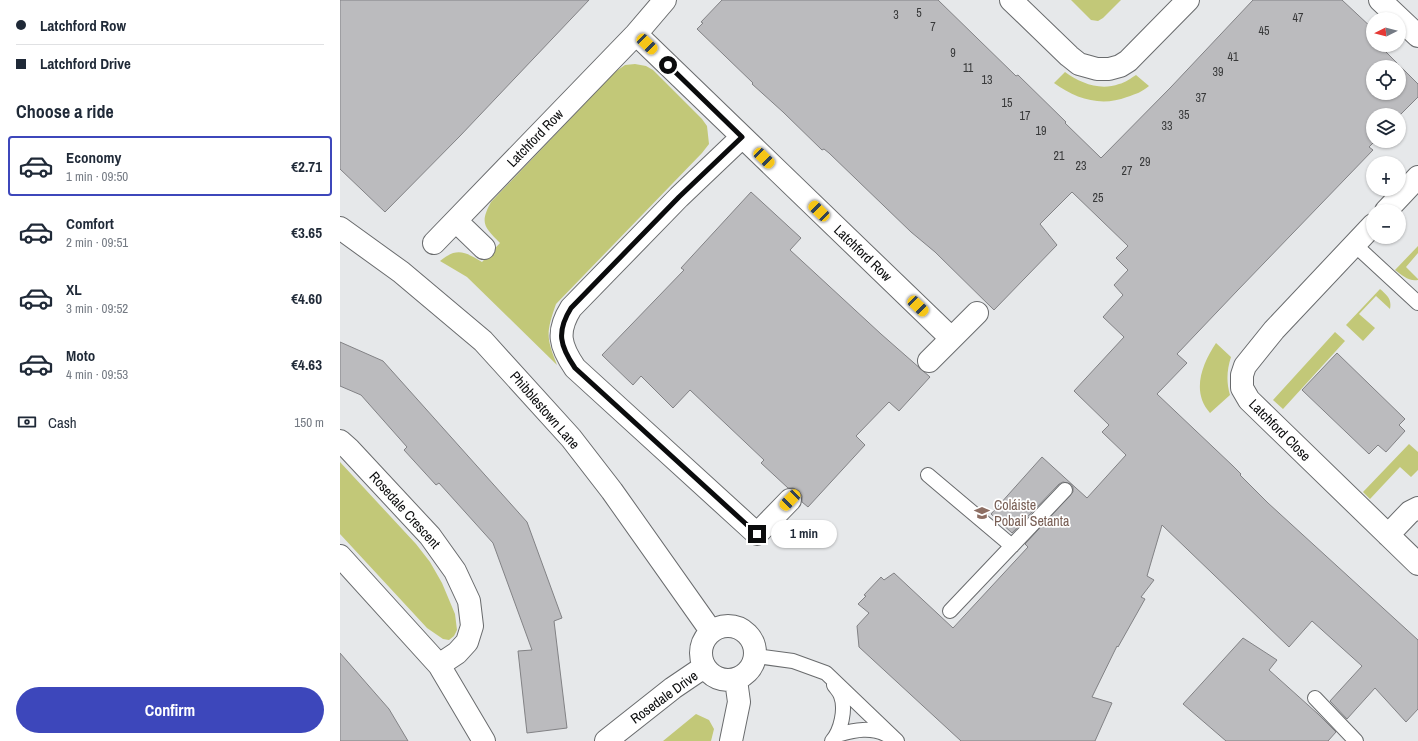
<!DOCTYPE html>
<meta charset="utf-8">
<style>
:root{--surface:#fff;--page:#f6f6f7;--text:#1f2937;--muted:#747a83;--line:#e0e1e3;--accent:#3d47bb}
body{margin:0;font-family:"Archivo Narrow",sans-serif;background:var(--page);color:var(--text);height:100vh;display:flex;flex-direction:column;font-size:15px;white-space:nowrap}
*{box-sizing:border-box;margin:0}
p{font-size:13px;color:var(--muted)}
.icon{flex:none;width:22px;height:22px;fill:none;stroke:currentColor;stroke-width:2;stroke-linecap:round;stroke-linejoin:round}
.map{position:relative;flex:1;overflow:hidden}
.sheet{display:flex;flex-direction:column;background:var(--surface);width:340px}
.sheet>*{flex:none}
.hud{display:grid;align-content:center;height:88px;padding:0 16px;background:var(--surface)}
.needle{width:26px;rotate:264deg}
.fabs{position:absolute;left:1026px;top:12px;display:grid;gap:8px}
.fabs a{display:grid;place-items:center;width:40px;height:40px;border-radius:50%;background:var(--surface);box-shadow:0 1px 3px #0004;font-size:20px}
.end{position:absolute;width:18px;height:18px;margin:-9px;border:5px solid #0b0c0d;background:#fff;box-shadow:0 0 0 2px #fff}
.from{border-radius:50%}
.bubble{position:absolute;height:28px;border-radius:14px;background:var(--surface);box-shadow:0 1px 3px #0004;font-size:13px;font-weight:700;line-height:28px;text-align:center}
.car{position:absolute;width:12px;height:24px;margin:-12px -6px;border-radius:5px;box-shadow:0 0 3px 1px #0007;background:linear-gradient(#f5c518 24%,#345 0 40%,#f5c518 0 76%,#345 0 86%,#f5c518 0)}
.hud b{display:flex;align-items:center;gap:14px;height:38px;font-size:15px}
.hud b+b{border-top:1px solid var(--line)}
.hud i{width:10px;height:10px;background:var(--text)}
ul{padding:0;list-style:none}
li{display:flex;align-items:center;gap:12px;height:60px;margin:0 8px 6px;padding:0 8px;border:2px solid transparent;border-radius:4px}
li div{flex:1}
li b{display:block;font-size:15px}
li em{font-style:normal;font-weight:700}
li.on{border-color:var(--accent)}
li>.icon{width:36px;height:36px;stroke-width:1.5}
h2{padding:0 16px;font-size:18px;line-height:48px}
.pay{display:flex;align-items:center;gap:10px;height:44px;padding:0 16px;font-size:15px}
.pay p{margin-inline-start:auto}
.action{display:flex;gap:8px;margin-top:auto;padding:8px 16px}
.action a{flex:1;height:46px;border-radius:24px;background:var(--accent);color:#fff;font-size:16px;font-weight:700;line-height:46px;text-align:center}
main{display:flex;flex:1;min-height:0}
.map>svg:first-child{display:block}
.green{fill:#c2c878}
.building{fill:#bbbbbe;stroke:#828285;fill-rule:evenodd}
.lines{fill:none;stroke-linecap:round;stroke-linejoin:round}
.lane-casing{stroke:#696b6d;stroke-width:16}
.street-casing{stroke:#696b6d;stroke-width:24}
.lane{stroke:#fff;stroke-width:14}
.street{stroke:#fff;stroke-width:22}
.route{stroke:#0b0c0d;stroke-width:5}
.labels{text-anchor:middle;stroke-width:3.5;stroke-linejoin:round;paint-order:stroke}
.number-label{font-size:12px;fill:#373839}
.street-label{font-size:14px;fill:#0b0c0d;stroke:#fff}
.education-label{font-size:14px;fill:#785e54;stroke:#fff;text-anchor:start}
</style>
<main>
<section class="sheet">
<div class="hud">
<b><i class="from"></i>Latchford Row</b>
<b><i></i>Latchford Drive</b>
</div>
<h2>Choose a ride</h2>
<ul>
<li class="on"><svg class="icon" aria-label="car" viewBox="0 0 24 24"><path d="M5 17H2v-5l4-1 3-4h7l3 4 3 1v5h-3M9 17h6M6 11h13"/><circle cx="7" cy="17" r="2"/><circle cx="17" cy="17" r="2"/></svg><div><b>Economy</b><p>1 min · 09:50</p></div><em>€2.71</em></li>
<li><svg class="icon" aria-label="car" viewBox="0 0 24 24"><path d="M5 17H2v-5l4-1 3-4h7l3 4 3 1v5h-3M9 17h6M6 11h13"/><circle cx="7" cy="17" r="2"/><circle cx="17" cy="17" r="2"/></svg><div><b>Comfort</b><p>2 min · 09:51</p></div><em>€3.65</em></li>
<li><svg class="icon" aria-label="car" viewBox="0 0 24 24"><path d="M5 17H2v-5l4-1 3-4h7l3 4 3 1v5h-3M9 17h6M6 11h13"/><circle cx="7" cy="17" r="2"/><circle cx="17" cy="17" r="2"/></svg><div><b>XL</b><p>3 min · 09:52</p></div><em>€4.60</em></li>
<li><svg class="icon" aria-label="car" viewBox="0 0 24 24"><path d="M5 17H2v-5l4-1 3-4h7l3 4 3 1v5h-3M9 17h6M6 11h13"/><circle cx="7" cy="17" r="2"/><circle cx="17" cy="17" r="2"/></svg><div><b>Moto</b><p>4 min · 09:53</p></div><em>€4.63</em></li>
</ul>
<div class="pay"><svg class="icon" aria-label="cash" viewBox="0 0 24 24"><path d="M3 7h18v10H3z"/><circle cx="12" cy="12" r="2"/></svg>Cash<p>150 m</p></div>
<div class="action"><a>Confirm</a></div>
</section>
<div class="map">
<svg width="1078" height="741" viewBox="0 0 1078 741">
<rect width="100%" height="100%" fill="#e6e8ea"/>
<!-- green -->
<path class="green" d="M731,0h50l-18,18 -5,3 -7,-1z
M295,64l11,2 7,4 49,49 5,7 2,18 -7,9 -146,151c-10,29 -10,33 1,61l-90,-88 -27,-16c17,-14 25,-9 42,1l18,-19c-15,-16 -21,-19 -9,-41l124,-130 10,-7z
M725,72c15,11 35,19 54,12 6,-1 12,-6 17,-9l13,11c-7,6 -13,8 -22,11 -26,10 -51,2 -73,-14z
M1078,246v7l-12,14 12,12v1c-9,2 -16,-5 -23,-10z
M1040,289c7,6 12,10 10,20l-14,-13 -17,18 16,14 -12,13 -17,-16z
M995,332l10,9 -62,68 -10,-9z
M876,343l15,14c-4,13 -5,24 -1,38l-20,18c-19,-21 -8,-49 6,-70z
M1069,444l9,8v18l-7,7 -11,-10 -30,32 -7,-7z
M0,462l76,82 14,18 12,21 13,31 2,16 -3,6 -5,4 -6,-1 -16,-11 -87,-94z
M356,714l13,6 5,9 -3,12h-48z"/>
<!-- building -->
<path class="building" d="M0,0h249l-129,136 -75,76 -45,-43z
M382,0h216l78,76 2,-1 48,47 -1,1 36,35 70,-71 82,-87h89l31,29v16h6l39,39v13l-19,19 -26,-1v26h2l-6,6 4,3 -136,141 -60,63 10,9 -30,31 76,72 8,8 -1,1 28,28 150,137v69l-12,13 -31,-34 -28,31 -17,-18 32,-35 -50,-45 -23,26 -127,-122 -15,51 7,4 -13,17 4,2 -27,48 -1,-1 -25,51 20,6 -17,38h-134l-102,-94 -2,-21 12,-13 -11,-9 8,-8 -2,-1 17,-18 3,3 10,-7 59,55 75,-81 -3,-3 48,-52v-5l-2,-3 -8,-2 -4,2 -47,49 -21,-19 51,-57 45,41 39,-43 -24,-23 7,-7 -35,-34 50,-54 -21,-20 20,-22 -9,-10 14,-15 -12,-12 12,-12 -56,-54 -32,32 17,21 -63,65 -59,-58 -24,-20 -82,-79 -5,-4 -2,1 -39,-38 -31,-28 1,-1 -56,-54 6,-6 -2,-1zM1033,67h26v26h-26z
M411,192l50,46 -11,12 91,84 49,43 -31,34 -10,-9 -33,34 9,9 -57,62 -6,-5v-6l-3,-5 -6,-3h-5l-27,-25 3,-3 -74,-70 -17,18 -32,-32 -8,9 -31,-30 82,-85 -3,-2z
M0,342l43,19 144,161 35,96 -8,3 13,107 -40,5 -9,-82 14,-1 -39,-107 -54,-60 -3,2 -32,-35 3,-3 -46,-52 -21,-9z
M997,353l68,66 -6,6 6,6 -19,21 -8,-7 -9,9 -67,-64z
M903,638l34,22 -8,10 49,44 18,18 -8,9h-102l-43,-37z
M0,653l49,56 19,32h-68z"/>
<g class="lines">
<!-- lane casing -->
<g class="lane-casing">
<path id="lane" d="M1015,245l63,58
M588,475l84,71
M610,611l115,-121
M416,656l37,5 33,12 71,68
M975,698l41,43
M497,735c17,-5 35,-9 52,1
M492,741c9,-10 14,-32 9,-45 -1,-4 -5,-8 -7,-11"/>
</g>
<!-- street casing -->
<g class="street-casing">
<path id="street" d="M671,0l58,56 10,8 18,5h12l11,-3 8,-5 60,-61
M1040,0l38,36
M296,34l315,304
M402,137l-63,60 -108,111c-15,24 -11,38 4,60l182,166 33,-34
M1046,211l32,-34
M116,221l28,27
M1033,225l-99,105 -29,36 -3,9v13l7,12 169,164
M0,228l61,44 82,69 88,97 41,53 99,140
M94,243l202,-209 29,-34
M589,361l48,-48
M0,441l9,8 81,87 25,35 14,30 3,25 -5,16 -10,11 -18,12
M1048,535l22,-23 8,-4
M0,556l99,109 45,76
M361 653a27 27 0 1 1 54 0a27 27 0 1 1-54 0Z
M266,741l67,-53 31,-21
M391,741l8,-39 -3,-22"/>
</g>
<!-- lane -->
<use href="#lane" class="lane"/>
<!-- street -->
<use href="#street" class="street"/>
</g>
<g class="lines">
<!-- route -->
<path class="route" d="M328,65l74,72 -63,60 -108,111c-15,24 -11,38 4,60l182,166"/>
</g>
<!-- icons -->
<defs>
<g id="school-bare" transform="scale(1.2)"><path d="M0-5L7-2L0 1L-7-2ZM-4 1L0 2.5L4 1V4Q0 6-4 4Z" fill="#8d6e63" stroke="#fff" stroke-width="2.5" paint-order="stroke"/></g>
</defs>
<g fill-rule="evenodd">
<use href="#school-bare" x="642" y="513"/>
</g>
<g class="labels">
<!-- number labels -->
<g class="number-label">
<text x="579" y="17">5</text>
<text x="556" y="19">3</text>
<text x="958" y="22">47</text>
<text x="593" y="31">7</text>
<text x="924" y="35">45</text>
<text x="613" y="57">9</text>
<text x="893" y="61">41</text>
<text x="628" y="72">11</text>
<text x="878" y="76">39</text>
<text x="647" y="84">13</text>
<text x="861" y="102">37</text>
<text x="667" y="107">15</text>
<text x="844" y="119">35</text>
<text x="685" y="120">17</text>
<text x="827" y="130">33</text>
<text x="701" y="135">19</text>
<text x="719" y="160">21</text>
<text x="805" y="166">29</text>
<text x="741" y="170">23</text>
<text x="787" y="175">27</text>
<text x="758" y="202">25</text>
</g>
<!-- street labels -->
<g class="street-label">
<text transform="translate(195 138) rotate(-46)" y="5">Latchford Row</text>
<text transform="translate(523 253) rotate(44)" y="5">Latchford Row</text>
<text transform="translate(205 410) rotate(49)" y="5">Phibblestown Lane</text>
<text transform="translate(940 430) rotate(45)" y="5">Latchford Close</text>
<text transform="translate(65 510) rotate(48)" y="5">Rosedale Crescent</text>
<text transform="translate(324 697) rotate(-36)" y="5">Rosedale Drive</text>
</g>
<!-- education labels -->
<g class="education-label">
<text x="654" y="510">Coláiste<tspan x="654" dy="16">Pobail Setanta</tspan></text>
</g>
</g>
</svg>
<div class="fabs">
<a><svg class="needle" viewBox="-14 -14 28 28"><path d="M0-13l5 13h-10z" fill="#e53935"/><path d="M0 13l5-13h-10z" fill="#747a83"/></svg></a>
<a><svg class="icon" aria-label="locate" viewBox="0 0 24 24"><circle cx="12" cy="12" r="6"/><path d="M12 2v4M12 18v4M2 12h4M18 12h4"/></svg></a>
<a><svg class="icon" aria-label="layers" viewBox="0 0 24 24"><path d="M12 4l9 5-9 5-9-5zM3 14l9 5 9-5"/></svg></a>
<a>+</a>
<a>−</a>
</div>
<i class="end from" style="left:328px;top:65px"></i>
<i class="end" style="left:417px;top:534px"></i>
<div class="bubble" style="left:431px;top:520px;width:66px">1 min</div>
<i class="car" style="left:307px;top:44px;rotate:134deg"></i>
<i class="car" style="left:424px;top:158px;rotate:134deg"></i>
<i class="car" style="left:479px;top:211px;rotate:314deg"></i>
<i class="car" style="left:578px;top:306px;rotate:134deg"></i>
<i class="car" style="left:450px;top:500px;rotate:224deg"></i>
</div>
</main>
